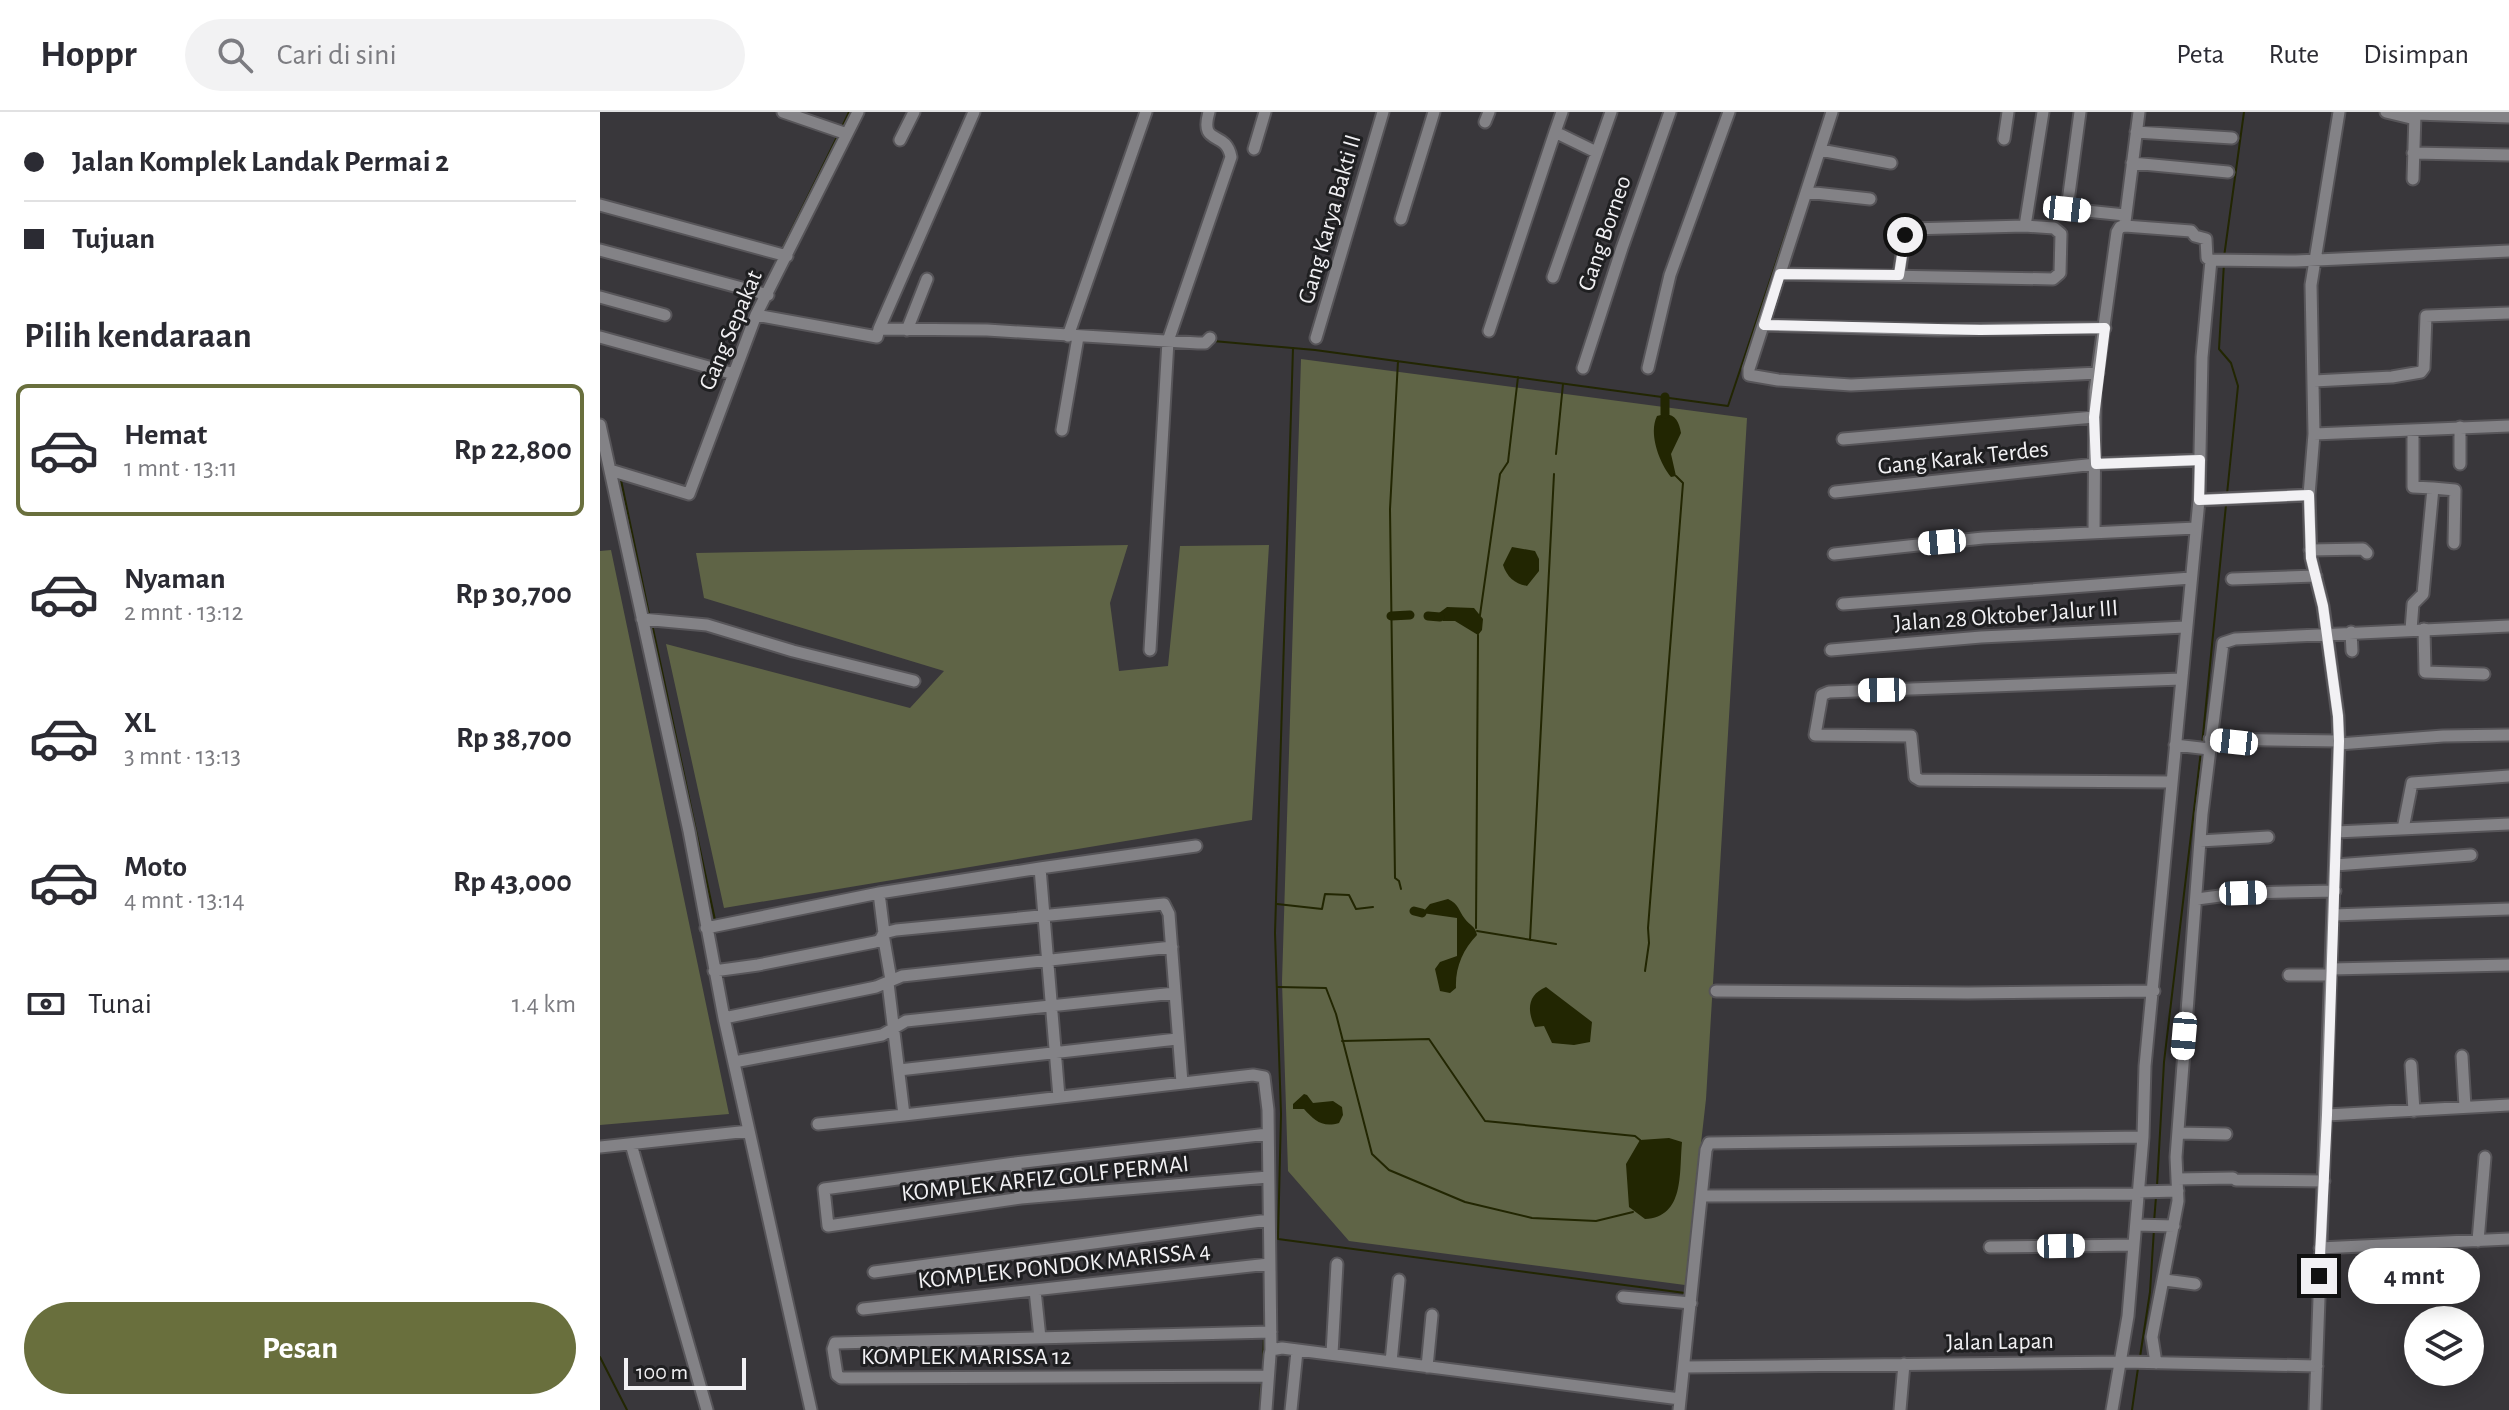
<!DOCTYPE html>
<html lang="id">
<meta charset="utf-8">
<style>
:root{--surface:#fff;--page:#f2f2f3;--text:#2b2b33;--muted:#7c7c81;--line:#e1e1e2;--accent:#696f3d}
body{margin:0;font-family:"Alegreya Sans",sans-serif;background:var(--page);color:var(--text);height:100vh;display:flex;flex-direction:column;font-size:30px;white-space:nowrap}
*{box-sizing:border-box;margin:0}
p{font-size:26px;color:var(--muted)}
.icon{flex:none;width:44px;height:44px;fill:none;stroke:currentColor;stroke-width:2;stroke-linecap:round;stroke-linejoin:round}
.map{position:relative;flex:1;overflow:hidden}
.drawer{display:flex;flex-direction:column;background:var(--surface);width:600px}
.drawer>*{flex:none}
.banner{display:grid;align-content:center;height:176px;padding:0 24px;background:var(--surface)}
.controls{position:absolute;left:1804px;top:1194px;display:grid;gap:16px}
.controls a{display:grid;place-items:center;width:80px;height:80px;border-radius:50%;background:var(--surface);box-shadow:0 4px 20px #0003;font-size:40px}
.scale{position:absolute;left:24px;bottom:20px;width:122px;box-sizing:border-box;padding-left:8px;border:4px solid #f2f1f4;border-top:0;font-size:22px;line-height:28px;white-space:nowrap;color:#f2f1f4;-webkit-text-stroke:6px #1f1f21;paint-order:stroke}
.end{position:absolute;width:36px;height:36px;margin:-18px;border:10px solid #f2f1f4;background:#111;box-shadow:0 0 0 4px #111}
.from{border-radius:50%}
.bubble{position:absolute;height:56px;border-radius:28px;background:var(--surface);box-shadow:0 4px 20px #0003;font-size:26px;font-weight:700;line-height:56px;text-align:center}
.car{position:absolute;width:24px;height:48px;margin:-24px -12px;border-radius:10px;box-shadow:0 0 6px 2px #0007;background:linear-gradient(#fff 24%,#345 0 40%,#fff 0 76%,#345 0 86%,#fff 0)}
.banner b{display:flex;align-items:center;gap:28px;height:76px;font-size:30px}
.banner b+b{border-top:2px solid var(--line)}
.banner i{width:20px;height:20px;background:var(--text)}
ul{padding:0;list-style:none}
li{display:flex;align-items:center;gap:24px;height:132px;margin:0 16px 12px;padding:0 8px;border:4px solid transparent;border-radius:12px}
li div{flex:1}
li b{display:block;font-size:30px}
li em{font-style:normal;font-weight:700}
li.current{border-color:var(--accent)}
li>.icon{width:72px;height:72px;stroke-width:1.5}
h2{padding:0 24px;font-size:36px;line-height:96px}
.pay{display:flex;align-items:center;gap:20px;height:88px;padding:0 24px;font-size:30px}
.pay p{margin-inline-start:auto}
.action{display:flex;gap:16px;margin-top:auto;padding:16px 24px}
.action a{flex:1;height:92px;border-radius:48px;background:var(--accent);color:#fff;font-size:32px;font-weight:700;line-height:92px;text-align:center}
header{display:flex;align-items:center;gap:48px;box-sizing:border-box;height:112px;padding:0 40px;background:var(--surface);border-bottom:2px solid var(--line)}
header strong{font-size:38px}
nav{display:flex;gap:44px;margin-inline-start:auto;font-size:28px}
.search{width:560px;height:72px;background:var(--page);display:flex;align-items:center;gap:20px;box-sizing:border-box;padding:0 28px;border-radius:44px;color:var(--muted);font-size:30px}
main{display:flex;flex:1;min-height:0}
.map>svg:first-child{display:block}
.green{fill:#5f6446}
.water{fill:#222602}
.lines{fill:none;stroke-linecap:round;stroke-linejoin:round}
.stream{stroke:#222602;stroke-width:2}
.canal{stroke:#222602;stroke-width:9}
.minor-casing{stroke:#575559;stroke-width:15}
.minor{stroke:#838286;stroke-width:11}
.route{stroke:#f2f1f4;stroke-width:10}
.labels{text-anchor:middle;stroke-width:6;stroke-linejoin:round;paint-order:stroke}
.street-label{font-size:24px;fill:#f2f1f4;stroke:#1f1f21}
</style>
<header>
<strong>Hoppr</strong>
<div class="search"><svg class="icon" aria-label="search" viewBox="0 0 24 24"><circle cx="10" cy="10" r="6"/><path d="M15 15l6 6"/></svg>Cari di sini</div>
<nav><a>Peta</a><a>Rute</a><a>Disimpan</a></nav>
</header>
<main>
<section class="drawer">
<div class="banner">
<b><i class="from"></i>Jalan Komplek Landak Permai 2</b>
<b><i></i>Tujuan</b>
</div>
<h2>Pilih kendaraan</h2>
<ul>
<li class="current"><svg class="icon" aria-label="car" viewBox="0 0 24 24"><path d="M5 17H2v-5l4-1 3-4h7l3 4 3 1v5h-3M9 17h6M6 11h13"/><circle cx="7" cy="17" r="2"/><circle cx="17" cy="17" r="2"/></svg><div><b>Hemat</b><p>1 mnt · 13:11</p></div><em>Rp 22,800</em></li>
<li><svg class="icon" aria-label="car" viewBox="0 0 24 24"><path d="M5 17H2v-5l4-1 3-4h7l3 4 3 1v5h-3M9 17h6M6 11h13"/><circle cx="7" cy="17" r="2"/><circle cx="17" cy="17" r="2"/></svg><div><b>Nyaman</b><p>2 mnt · 13:12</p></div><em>Rp 30,700</em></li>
<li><svg class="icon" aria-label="car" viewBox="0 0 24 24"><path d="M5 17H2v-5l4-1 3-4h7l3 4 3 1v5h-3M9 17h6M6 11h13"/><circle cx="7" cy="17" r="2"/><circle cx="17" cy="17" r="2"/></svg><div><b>XL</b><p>3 mnt · 13:13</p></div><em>Rp 38,700</em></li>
<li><svg class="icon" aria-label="car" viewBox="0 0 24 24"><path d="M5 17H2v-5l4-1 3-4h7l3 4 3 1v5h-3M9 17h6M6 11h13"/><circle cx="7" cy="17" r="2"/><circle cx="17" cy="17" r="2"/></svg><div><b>Moto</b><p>4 mnt · 13:14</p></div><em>Rp 43,000</em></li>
</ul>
<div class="pay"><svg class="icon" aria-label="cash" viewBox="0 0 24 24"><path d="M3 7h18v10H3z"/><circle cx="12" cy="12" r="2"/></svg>Tunai<p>1.4 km</p></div>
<div class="action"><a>Pesan</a></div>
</section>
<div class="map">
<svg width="1909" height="1298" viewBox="0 0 1909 1298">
<rect width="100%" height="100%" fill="#39373b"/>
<!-- green -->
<path class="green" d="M701,247l446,59 -41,681 -21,186 -336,-44 -61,-70 -6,-189z
M528,433l-18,58 9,68 49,-5 12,-120 89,-1 -17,275 -528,88 -58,-264 244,64 34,-37 -240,-73 -8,-45z
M11,438l118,564 -129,11v-574z"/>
<!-- water -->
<path class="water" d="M1065,302c11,1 14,8 16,19l-10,21 5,22 -5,1c-11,-13 -23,-43 -14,-61z
M912,435l23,4 4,8v12l-12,15c-12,-2 -20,-9 -24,-21z
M847,495l27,1 9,11 -1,11 -4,5 -23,-14h-12l-4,-8z
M848,787c11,5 10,11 17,20 5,7 10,6 12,16 -14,14 -22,33 -21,53l-6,5 -10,-2 -5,-22 5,-7 17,-6v-38l-35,-5 8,-9z
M946,875l46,35 -2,20 -16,3 -22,-2 -8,-17 -9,1c-8,-16 -8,-32 11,-40z
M704,982l3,1 6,8 20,-2 9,6 1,8 -4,8c-17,5 -25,-3 -35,-14h-11v-5z
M1069,1026l13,4c-3,31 3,75 -37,77l-16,-12 -3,-43 14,-24z"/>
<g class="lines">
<!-- stream -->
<path class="stream" d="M241,17l8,-17
M181,139l57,-116
M1624,145l20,-145
M1624,151l-5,86 12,14 7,23 -11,108
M169,164l10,-19
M613,229l102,9 413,56 86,-257
M798,249l-8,148 5,369 4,3 2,8
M956,342l7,-70
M21,368l28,134
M880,503l20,-141 8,-12 10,-85
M52,512l63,296
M1602,633l24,-240
M677,792l45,5 3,-15 24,1 7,14 17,-2
M876,816l2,-293
M877,819l79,13
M930,828l24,-466
M1045,859l4,-28 -1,-15 35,-445 -7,-7
M678,875l48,1 10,26 36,140 17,16 76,32 67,16 64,3 37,-9
M742,929l87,-2 56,82 150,15 5,4
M1557,1074l7,-124 37,-311
M1554,1110l2,-25
M678,1127l3,-125 -6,-181 18,-585
M678,1127l407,54
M664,1217l1,-34
M0,1245l27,53
M1540,1245l10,-65 4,-63
M663,1254l1,-31
M660,1298l1,-25
M1532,1298l6,-42"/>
<!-- canal -->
<path class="canal" d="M1065,302v-17
M791,504l19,-1
M828,504l12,1
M814,799l8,2"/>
<!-- minor casing -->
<g class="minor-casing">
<path id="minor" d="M183,0l64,22
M374,0l-95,217 108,1 211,13h7l5,-5
M962,0l-7,20 41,20
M1232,0l-83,257v6l29,5 73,5 247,-12
M1480,0l-13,97 58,6
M1786,0l29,7
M885,10l4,-10
M1536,20l96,6
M1404,27l4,-27
M300,28l14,-28
M654,37l11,-37
M1220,38l71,13
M1813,41l96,2
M1532,51l96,9
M1813,67l2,-65 94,3
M1206,80l64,7
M0,93l187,51
M801,107l33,-107
M1525,110l14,-110
M1425,114l18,-114
M0,138l168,45
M1611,148l85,1 213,-10
M1180,162l273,5 7,-6 1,-39 -7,-6 -29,-2 -116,3 -4,6 -6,40
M953,165l58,-165
M0,185l65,18
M156,203l121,22 2,-8
M1164,213l174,5 167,-2
M307,218l20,-51
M889,219l66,-199
M468,224l78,-224
M0,225l134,37
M716,226l67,-226
M983,256l39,-120 48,-136
M1048,256l22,-93 59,-163
M1714,269l78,-4 29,-5 3,-4 2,-52 83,-3
M0,313l89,406 35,187 87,392
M1860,315v37
M462,318l16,-93
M1813,318v57l20,1
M1714,322l195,-8
M1243,327l251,-22
M10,358l79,24 67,-179 102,-203
M1235,380l261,-28 104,-4
M1599,388l110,-5
M1494,420l1,-141 22,-159 3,-5 5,-1 66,5 4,5 11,3 1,19 4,2 -9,97 -3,143 -54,566 -2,71 -15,179 -16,94
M1710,438l53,-1 4,4
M1234,442l149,-16 213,-10
M1632,467l84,-3
M1243,492l348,-26
M42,507l65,6 86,26 121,30
M1824,517l1,43 59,2
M1811,518l2,-26 10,-10 10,-106 22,2 -1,53
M1751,520l1,19
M550,538l18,-309 63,-184c-5,-28 -32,-10 -22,-45
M1231,538l150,-13 204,-10
M1610,627l129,2
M1739,632l104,-8 66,-1
M1575,633l34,4
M1572,670l-252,-2 -5,-3 -4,-41 -96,-1 6,-34 1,-6 7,-3 352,-13
M1803,717l9,-46 97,-7
M1736,720l173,-8
M1600,729l68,-4
M1735,753l136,-10
M440,756l156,-22
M279,781l5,40
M1597,787l46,-6 92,-2
M1733,803l176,-6
M106,816l173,-35 161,-25 19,229
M283,822l8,46
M1731,857l178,-4
M114,859l44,-6 117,-23 5,-2 4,-7 12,-3 268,-26 5,10 13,169
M1689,863h41
M288,871l16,132 349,-40 11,2 4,33 3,240
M1116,879l252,2 186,-2
M124,906l152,-31 26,-11 270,-29
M1862,944l3,51
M134,950l148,-27 24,-14 269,-28
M1811,953l3,46
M299,958l278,-31
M1727,1003l182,-10
M218,1012l86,-9
M1579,1021l47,1
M31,1032l76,266
M0,1035l149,-16
M415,1051l-191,26 4,37 193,-28 247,-21
M1577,1067l56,-1
M1636,1068l88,1
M1538,1080l40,-1
M1102,1084l436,-2
M421,1086l-6,-35 253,-29
M1536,1113l38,1
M1878,1129l7,-84
M1390,1135l144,-2
M1720,1136l189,-9
M274,1160l395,-52
M1565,1168l30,4
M435,1178l5,48
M1023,1185l68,6
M263,1197l406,-45
M732,1242l5,-90
M791,1250l8,-82
M1556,1251l-4,-26 26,-136 -2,-44 26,-343 21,-171 12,-4 274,-13
M827,1255l5,-52
M1084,1255l440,-5 193,4
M668,1264l-427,2 -4,-3 -4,-26 2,-6 436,-11
M666,1298l4,-55 1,-5 11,-2 398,51
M691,1298l6,-59
M1079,1298l27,-260 3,-7 434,-6
M1300,1298l4,-46
M1715,1298l24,-669 -1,-25 -15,-110 -12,-48 -2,-63 5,-61 -3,-149 28,-173"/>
</g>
<!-- minor -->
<use href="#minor" class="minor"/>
</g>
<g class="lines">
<!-- route -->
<path class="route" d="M1305,123l-6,40 -119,-1 -16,51 216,5 125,-2 -11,89 2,47 104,-4 -1,40 110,-5 2,63 12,48 15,110 1,25 -12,374 -8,161"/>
</g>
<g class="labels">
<!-- street labels -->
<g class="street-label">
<text transform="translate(729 107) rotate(-74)" y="8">Gang Karya Bakti II</text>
<text transform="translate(1004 121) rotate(-71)" y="8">Gang Borneo</text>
<text transform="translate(130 218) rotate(-67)" y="8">Gang Sepakat</text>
<text transform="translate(1363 345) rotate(-6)" y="8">Gang Karak Terdes</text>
<text transform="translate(1406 503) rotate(-4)" y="8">Jalan 28 Oktober Jalur III</text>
<text transform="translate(445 1066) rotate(-6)" y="8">KOMPLEK ARFIZ GOLF PERMAI</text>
<text transform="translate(464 1153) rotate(-6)" y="8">KOMPLEK PONDOK MARISSA 4</text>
<text transform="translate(1400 1229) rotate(-1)" y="8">Jalan Lapan</text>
<text x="366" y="1252">KOMPLEK MARISSA 12</text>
</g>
</g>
</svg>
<div class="controls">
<a><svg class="icon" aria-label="layers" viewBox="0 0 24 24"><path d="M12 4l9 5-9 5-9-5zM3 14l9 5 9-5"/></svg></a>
</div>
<div class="scale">100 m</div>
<i class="end from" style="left:1305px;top:123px"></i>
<i class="end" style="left:1719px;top:1164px"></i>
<div class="bubble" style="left:1748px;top:1136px;width:132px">4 mnt</div>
<i class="car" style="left:1467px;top:97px;rotate:96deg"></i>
<i class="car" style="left:1342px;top:430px;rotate:265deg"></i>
<i class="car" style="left:1282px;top:578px;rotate:269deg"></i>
<i class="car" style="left:1634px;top:630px;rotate:276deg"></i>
<i class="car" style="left:1643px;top:781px;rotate:88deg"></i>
<i class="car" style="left:1584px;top:924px;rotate:185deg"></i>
<i class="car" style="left:1461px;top:1134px;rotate:89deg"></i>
</div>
</main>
